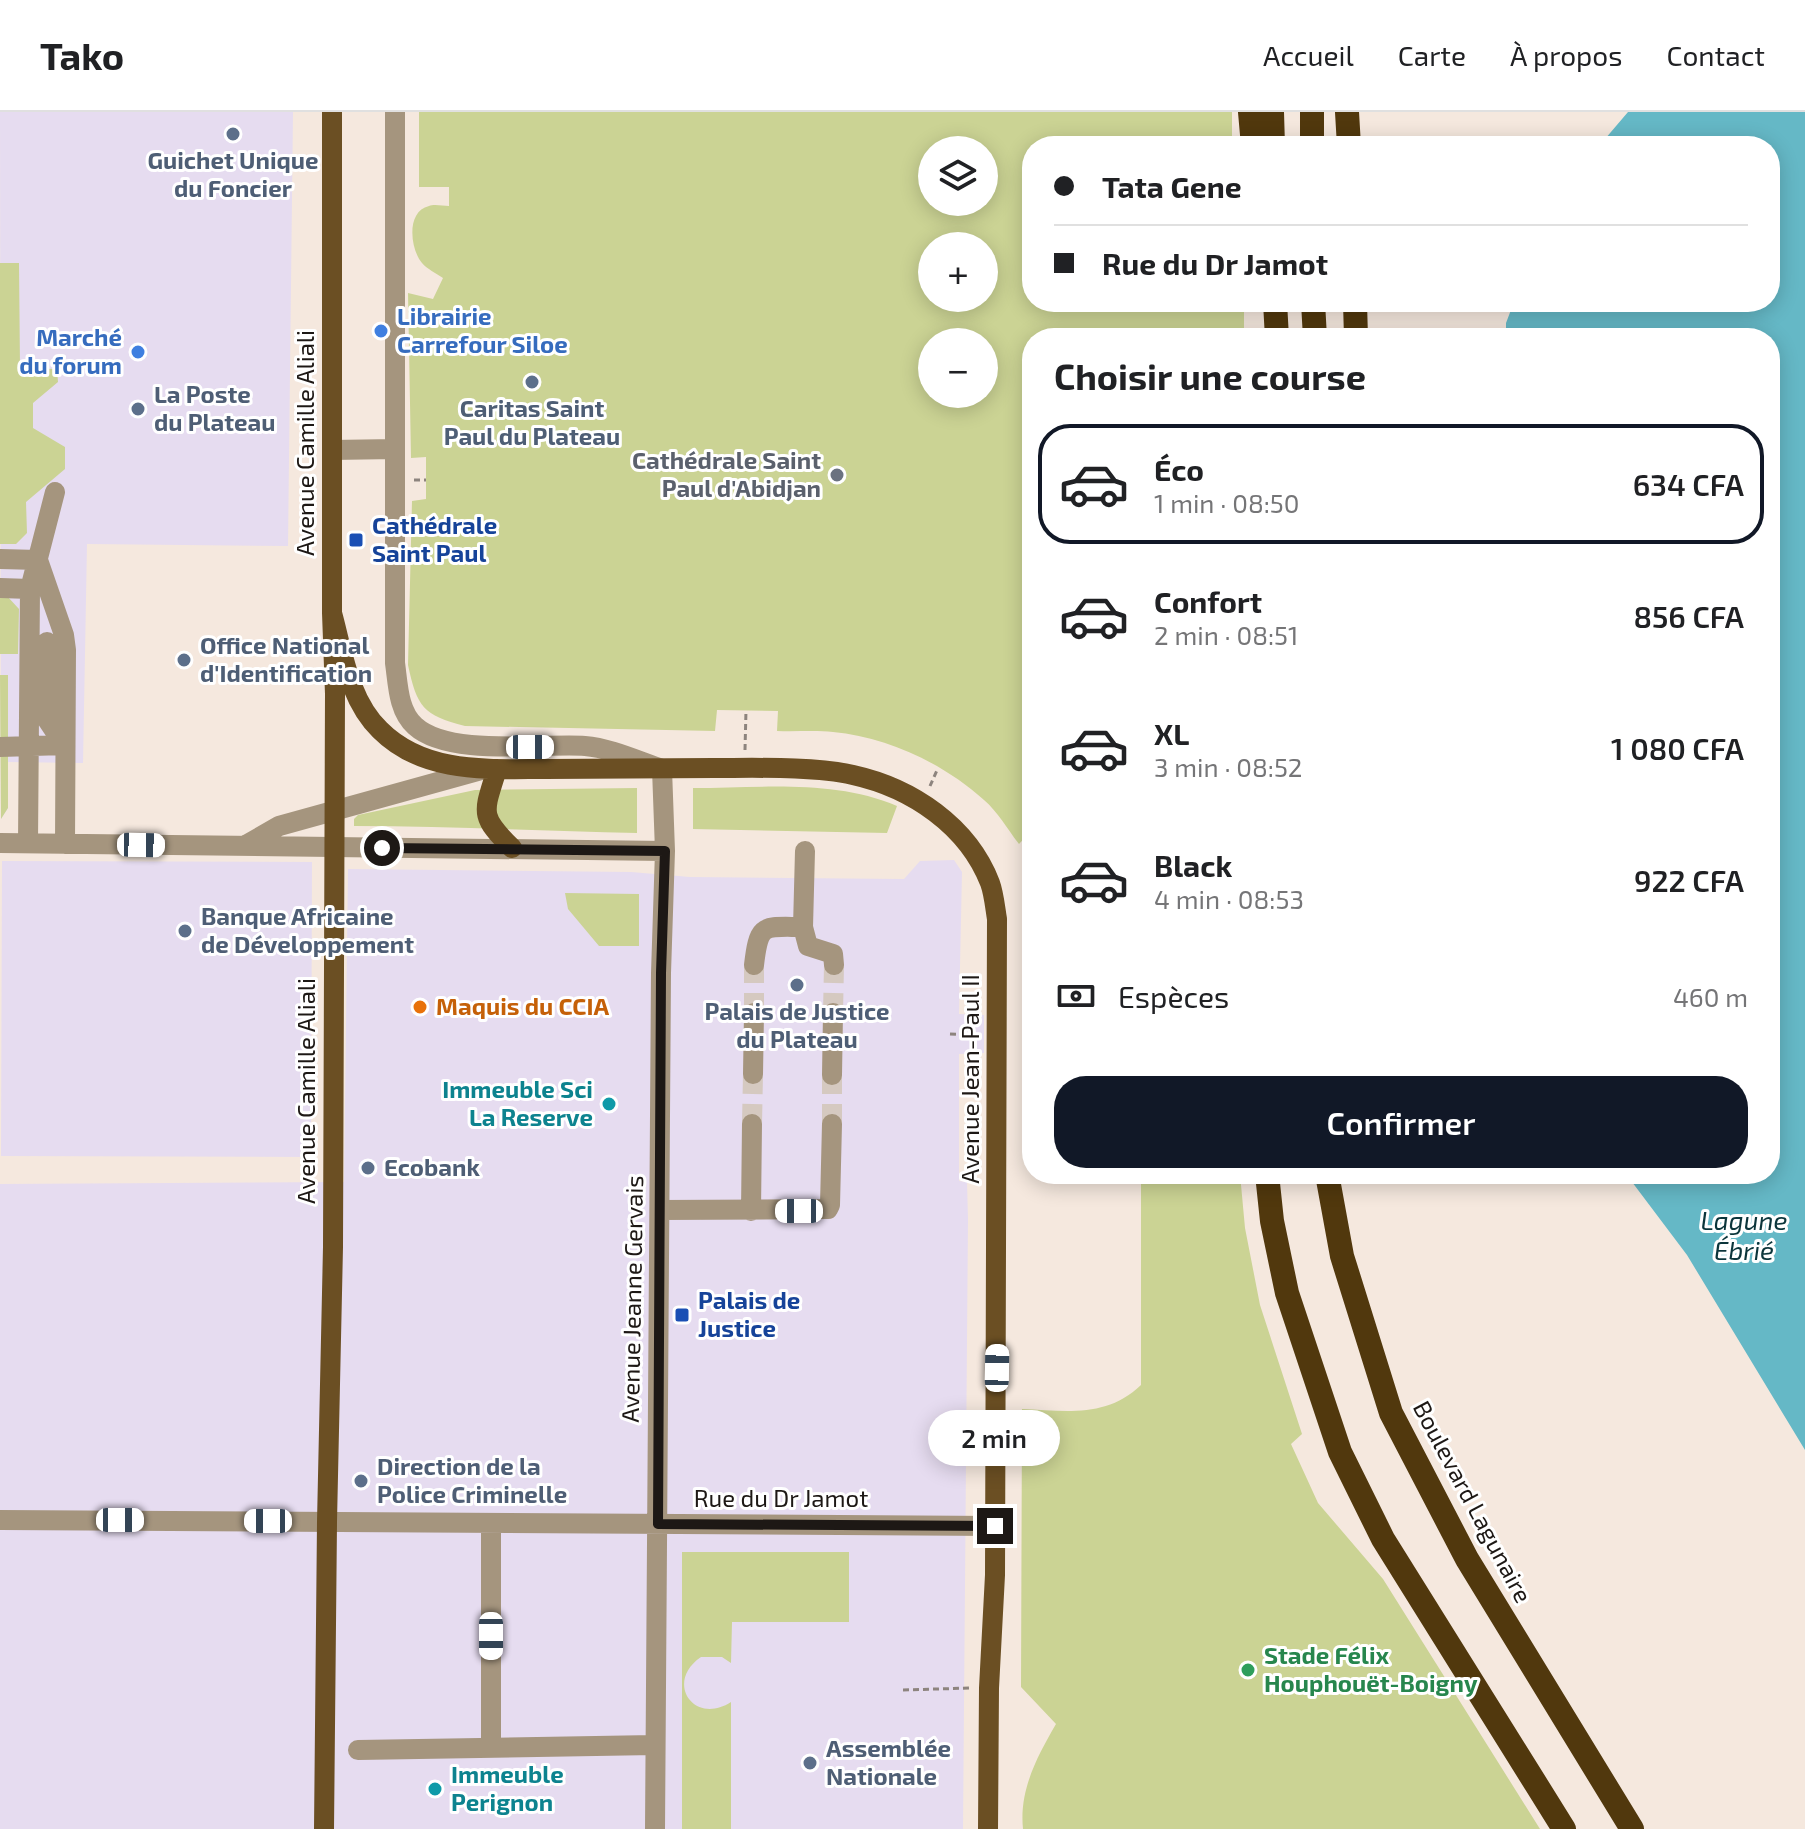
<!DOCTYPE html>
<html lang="fr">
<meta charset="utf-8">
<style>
:root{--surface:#fff;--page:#f6f6f6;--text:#202124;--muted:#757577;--line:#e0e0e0;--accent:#111827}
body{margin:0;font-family:"Exo 2",sans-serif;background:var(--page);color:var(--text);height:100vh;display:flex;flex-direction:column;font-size:30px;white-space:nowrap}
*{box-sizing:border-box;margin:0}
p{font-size:26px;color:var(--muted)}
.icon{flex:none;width:44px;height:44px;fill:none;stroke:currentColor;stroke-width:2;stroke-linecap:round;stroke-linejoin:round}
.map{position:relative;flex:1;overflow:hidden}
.drawer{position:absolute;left:1022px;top:216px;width:758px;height:856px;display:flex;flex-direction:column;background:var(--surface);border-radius:32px;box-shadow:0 4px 20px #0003}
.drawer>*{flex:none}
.banner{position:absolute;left:1022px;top:24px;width:758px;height:176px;border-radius:32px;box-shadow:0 4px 20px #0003;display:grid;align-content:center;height:176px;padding:0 32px;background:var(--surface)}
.tools{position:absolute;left:918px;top:24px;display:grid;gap:16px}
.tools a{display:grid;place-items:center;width:80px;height:80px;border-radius:50%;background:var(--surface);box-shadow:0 4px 20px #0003;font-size:40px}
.end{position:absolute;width:36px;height:36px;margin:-18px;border:10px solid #1d1815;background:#fff;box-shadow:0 0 0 4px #fff}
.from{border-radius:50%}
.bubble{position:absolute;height:56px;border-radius:28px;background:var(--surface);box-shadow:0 4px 20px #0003;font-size:26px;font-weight:600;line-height:56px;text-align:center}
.car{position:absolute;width:24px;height:48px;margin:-24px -12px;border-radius:10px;box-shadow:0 0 6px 2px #0007;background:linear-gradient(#fff 24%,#345 0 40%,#fff 0 76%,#345 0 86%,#fff 0)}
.banner b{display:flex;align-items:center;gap:28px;height:76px;font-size:30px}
.banner b+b{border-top:2px solid var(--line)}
.banner i{width:20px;height:20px;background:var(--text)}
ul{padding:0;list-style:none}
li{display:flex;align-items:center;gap:24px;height:120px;margin:0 16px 12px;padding:0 16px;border:4px solid transparent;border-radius:32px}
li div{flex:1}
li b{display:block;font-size:30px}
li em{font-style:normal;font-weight:600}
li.active{border-color:var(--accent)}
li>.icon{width:72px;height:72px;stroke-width:1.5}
h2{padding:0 32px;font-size:36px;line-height:96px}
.pay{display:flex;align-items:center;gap:20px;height:88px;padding:0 32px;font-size:30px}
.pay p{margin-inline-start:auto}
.action{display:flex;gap:16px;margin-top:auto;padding:16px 32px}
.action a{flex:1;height:92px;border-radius:32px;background:var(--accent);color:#fff;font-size:32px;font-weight:600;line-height:92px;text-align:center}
header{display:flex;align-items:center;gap:48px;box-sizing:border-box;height:112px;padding:0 40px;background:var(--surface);border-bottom:2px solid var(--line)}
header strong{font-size:38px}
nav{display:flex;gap:44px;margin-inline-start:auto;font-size:28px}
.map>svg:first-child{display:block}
.commercial{fill:#e6dcf0}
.green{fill:#cbd394;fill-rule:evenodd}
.water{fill:#65b8c6}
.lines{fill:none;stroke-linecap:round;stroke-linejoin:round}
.minor-tunnel{stroke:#d5c9c0;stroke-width:20;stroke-dasharray:20 10;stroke-linecap:butt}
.path{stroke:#8d847e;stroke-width:3;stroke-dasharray:6 4;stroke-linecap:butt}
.minor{stroke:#a5957e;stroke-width:20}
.major{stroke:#6b4f23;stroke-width:20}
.highway{stroke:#51380d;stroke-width:24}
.route{stroke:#1d1815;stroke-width:10}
.service-dot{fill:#5c6f8a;stroke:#fff;stroke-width:3}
.shop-dot{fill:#3f7fe0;stroke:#fff;stroke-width:3}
.worship-dot{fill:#6b7280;stroke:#fff;stroke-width:3}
.transit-dot{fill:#1a4fb4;stroke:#fff;stroke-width:3}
.food-dot{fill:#e8710a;stroke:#fff;stroke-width:3}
.culture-dot{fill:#0f9aa8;stroke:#fff;stroke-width:3}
.leisure-dot{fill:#2e9e5b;stroke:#fff;stroke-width:3}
.labels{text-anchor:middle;stroke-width:6;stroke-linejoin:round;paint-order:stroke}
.service-label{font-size:24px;font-weight:bold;fill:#4e5e75;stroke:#fff;text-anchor:start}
.shop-label{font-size:24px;font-weight:bold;fill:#366cbe;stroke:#fff;text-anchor:start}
.street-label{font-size:24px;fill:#1d1815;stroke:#fff}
.worship-label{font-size:24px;font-weight:bold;fill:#5b616d;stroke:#fff;text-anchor:end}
.transit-label{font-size:24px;font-weight:bold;fill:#164399;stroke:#fff;text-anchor:start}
.food-label{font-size:24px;font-weight:bold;fill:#c56008;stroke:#fff;text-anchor:start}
.culture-label{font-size:24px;font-weight:bold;fill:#0d838f;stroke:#fff;text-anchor:end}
.leisure-label{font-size:24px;font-weight:bold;fill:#27864d;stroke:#fff;text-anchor:start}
.water-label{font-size:26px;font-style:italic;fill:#0b353b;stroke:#fff}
</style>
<header>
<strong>Tako</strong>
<nav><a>Accueil</a><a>Carte</a><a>À propos</a><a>Contact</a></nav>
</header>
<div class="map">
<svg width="1805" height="1717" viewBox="0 0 1805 1717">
<rect width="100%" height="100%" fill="#f5e8de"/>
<!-- commercial -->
<path class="commercial" d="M0,0h293l-5,434 -201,-2 -4,219 -75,-1v46l-7,11z
M954,748l8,12 -3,142 25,1v38l-25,1v127l8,1 1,37 -5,610h-963v-645l344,-2 4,-313 283,3 59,5 214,2 16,-18z
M2,749l310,1 -1,295 -310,-1z"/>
<!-- green -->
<path class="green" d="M419,0h813v34h-200v156h212v36h-212v492l-13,14c-11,-14 -21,-32 -35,-44 -40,-36 -96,-63 -151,-68 -18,-2 -38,0 -56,-1l1,-20 -61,-1 -2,21 -250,-5c-42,-11 -48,-19 -57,-61l4,-164 14,-2v-42l-15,1 -3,-165 25,6 10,-21c-7,-5 -16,-9 -21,-15 -12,-14 -16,-52 7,-57 5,-2 14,0 20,0v-19h-30zM932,38h52v52h-52zM932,134h52v52h-52zM932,230h52v52h-52z
M0,151h19l1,105 37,1 1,13 -25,21v25l32,19v22l-39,33 1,31 -11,11h-16z
M0,484h7l12,13 -1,45h-18z
M0,563h8v133l-7,11z
M637,676v45c-95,-2 -189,-7 -283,-7v-7l4,-4 117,-25z
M693,676c67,0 141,-9 204,18l-10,27 -194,-4z
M565,781l74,1v52h-40l-31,-37z
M1141,1062h99l5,54 15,77 42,129 -11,10 27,59 65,76 157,250h-517c-4,-39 14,-72 33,-105l-35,-37 1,-278c44,2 85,9 119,-24z
M682,1440h167v70h-117l-1,41 -9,-6h-21c-37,25 -7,69 30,45v127h-49z"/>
<!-- water -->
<path class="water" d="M1628,0h177v1338l-118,-195 -61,-81h144v-836h-264v-15l8,-21h256v-156h-171z"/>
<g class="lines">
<!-- minor-tunnel -->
<path class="minor-tunnel" d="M754,901v-48
M833,901l1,-48
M752,1012l1,-50
M832,1012v-49"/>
<!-- path -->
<path class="path" d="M414,368h12
M745,638l1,-40
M930,674l8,-18
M950,922l20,1
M903,1578l68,-2"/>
<!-- minor -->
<path class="minor" d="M395,0v551c3,21 3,48 20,63 34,31 127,17 170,20 25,2 53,15 77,23l3,82 -4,122 -6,856
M332,338l63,-1
M0,447l38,1
M38,448l26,75 2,15 -1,194
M0,476l30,1
M47,530l-1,76 18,27
M0,635l64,-2
M0,731l665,8
M28,731l2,-254 25,-97
M246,733l33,-19 202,-56
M805,739l-2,76 5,19 25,8 1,11
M754,853c5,-43 9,-38 49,-38
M753,962l1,-61
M832,963l1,-62
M661,1098l167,-1 2,-4 2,-81
M751,1099l1,-87
M0,1408l995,6
M491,1411v225
M358,1638l296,-5"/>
<!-- major -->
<path class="major" d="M332,501c11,40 17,87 48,117 44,44 107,39 165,39 56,0 113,-1 169,-1 40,0 101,-2 139,7 59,13 115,51 137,108 4,11 5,24 7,36l-2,656 -6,113 -1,141
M497,657c-13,43 -19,46 15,79
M324,1717l3,-307 6,-275 2,-553 -3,-81v-501"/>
<!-- highway -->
<path class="highway" d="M1250,0l3,34
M1272,0l1,34
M1347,0l2,34
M1312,34v-34
M1275,190l2,36
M1313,190l2,36
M1355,190l1,36
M1267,1062l5,47 15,72 53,159 43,87 181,290
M1327,1062l15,82 49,157 76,146 165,270"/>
</g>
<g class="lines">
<!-- route -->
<path class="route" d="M382,736l283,3 -4,122 -3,551 337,2"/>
</g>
<!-- markers -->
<g class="service-dot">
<circle cx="233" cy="22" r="8"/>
<circle cx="532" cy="270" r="8"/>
<circle cx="138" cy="297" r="8"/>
<circle cx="184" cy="548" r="8"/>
<circle cx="185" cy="819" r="8"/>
<circle cx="797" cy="873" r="8"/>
<circle cx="368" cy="1056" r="8"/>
<circle cx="361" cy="1369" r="8"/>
<circle cx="810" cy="1651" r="8"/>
</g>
<g class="shop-dot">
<circle cx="381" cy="219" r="8"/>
<circle cx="138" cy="240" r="8"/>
</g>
<circle class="worship-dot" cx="837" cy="363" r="8"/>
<g class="transit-dot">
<rect x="348" y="420" width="16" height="16" rx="4"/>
<rect x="674" y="1195" width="16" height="16" rx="4"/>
</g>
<circle class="food-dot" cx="420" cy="895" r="8"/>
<g class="culture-dot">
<circle cx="609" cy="992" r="8"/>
<circle cx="435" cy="1677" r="8"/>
</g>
<circle class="leisure-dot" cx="1248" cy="1558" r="8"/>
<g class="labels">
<!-- service labels -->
<g class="service-label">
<text x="233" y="57" text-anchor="middle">Guichet Unique<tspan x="233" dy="28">du Foncier</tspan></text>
<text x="154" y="291">La Poste<tspan x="154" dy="28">du Plateau</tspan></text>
<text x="532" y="305" text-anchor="middle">Caritas Saint<tspan x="532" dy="28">Paul du Plateau</tspan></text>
<text x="200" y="542">Office National<tspan x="200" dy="28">d'Identification</tspan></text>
<text x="201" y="813">Banque Africaine<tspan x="201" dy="28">de Développement</tspan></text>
<text x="797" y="908" text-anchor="middle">Palais de Justice<tspan x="797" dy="28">du Plateau</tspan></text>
<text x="384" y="1064">Ecobank</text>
<text x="377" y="1363">Direction de la<tspan x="377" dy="28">Police Criminelle</tspan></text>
<text x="826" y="1645">Assemblée<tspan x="826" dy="28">Nationale</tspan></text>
</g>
<!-- shop labels -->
<g class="shop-label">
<text x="397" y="213">Librairie<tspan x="397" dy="28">Carrefour Siloe</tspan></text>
<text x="122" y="234" text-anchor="end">Marché<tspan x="122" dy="28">du forum</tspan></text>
</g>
<!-- street labels -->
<g class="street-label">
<text transform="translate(306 331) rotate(-90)" y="8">Avenue Camille Aliali</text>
<text transform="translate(971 967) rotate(-90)" y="8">Avenue Jean-Paul II</text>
<text transform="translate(307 979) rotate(-90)" y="8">Avenue Camille Aliali</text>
<text transform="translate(633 1187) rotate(-89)" y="8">Avenue Jeanne Gervais</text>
<text x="781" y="1395">Rue du Dr Jamot</text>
<text transform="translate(1472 1390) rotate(62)" y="8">Boulevard Lagunaire</text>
</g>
<!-- worship labels -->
<g class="worship-label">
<text x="821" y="357">Cathédrale Saint<tspan x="821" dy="28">Paul d'Abidjan</tspan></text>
</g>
<!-- transit labels -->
<g class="transit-label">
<text x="372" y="422">Cathédrale<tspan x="372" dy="28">Saint Paul</tspan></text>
<text x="698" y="1197">Palais de<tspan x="698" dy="28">Justice</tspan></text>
</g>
<!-- food labels -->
<g class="food-label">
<text x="436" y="903">Maquis du CCIA</text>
</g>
<!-- culture labels -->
<g class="culture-label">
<text x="593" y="986">Immeuble Sci<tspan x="593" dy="28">La Reserve</tspan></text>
<text x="451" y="1671" text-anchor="start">Immeuble<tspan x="451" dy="28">Perignon</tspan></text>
</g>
<!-- leisure labels -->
<g class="leisure-label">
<text x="1264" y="1552">Stade Félix<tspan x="1264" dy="28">Houphouët-Boigny</tspan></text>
</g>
<!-- water labels -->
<g class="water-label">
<text x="1744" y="1118">Lagune<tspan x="1744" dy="30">Ébrié</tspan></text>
</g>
</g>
</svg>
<div class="tools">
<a><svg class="icon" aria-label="layers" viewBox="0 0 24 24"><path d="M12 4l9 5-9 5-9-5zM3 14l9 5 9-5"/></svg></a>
<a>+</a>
<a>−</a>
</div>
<i class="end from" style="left:382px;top:736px"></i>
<i class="end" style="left:995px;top:1414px"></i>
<div class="bubble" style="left:928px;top:1298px;width:132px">2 min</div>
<i class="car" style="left:530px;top:635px;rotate:90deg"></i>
<i class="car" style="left:141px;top:733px;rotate:91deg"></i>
<i class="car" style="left:799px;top:1099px;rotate:270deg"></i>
<i class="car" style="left:997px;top:1256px;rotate:1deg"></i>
<i class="car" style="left:120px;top:1408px;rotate:90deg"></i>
<i class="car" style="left:268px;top:1409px;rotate:270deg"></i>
<i class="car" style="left:491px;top:1524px;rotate:180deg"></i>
<div class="banner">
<b><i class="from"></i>Tata Gene</b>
<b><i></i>Rue du Dr Jamot</b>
</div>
<section class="drawer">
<h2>Choisir une course</h2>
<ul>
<li class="active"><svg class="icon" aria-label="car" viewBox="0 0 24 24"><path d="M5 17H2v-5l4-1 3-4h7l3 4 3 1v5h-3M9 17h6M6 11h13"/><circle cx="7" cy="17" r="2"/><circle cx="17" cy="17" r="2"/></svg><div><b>Éco</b><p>1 min · 08:50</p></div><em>634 CFA</em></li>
<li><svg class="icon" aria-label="car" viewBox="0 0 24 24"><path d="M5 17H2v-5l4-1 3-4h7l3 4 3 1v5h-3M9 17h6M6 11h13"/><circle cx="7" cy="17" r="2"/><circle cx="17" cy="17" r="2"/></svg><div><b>Confort</b><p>2 min · 08:51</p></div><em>856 CFA</em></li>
<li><svg class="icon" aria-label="car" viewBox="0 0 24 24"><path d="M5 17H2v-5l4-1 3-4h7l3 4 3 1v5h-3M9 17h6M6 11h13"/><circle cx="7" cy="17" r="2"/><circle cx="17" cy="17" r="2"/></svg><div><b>XL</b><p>3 min · 08:52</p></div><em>1 080 CFA</em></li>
<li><svg class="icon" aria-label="car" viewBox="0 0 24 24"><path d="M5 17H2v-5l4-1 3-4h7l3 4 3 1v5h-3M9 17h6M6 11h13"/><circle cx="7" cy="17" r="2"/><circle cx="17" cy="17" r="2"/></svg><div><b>Black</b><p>4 min · 08:53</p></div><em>922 CFA</em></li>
</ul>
<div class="pay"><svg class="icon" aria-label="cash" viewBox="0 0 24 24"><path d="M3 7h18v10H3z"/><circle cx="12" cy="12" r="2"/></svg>Espèces<p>460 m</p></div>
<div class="action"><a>Confirmer</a></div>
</section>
</div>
